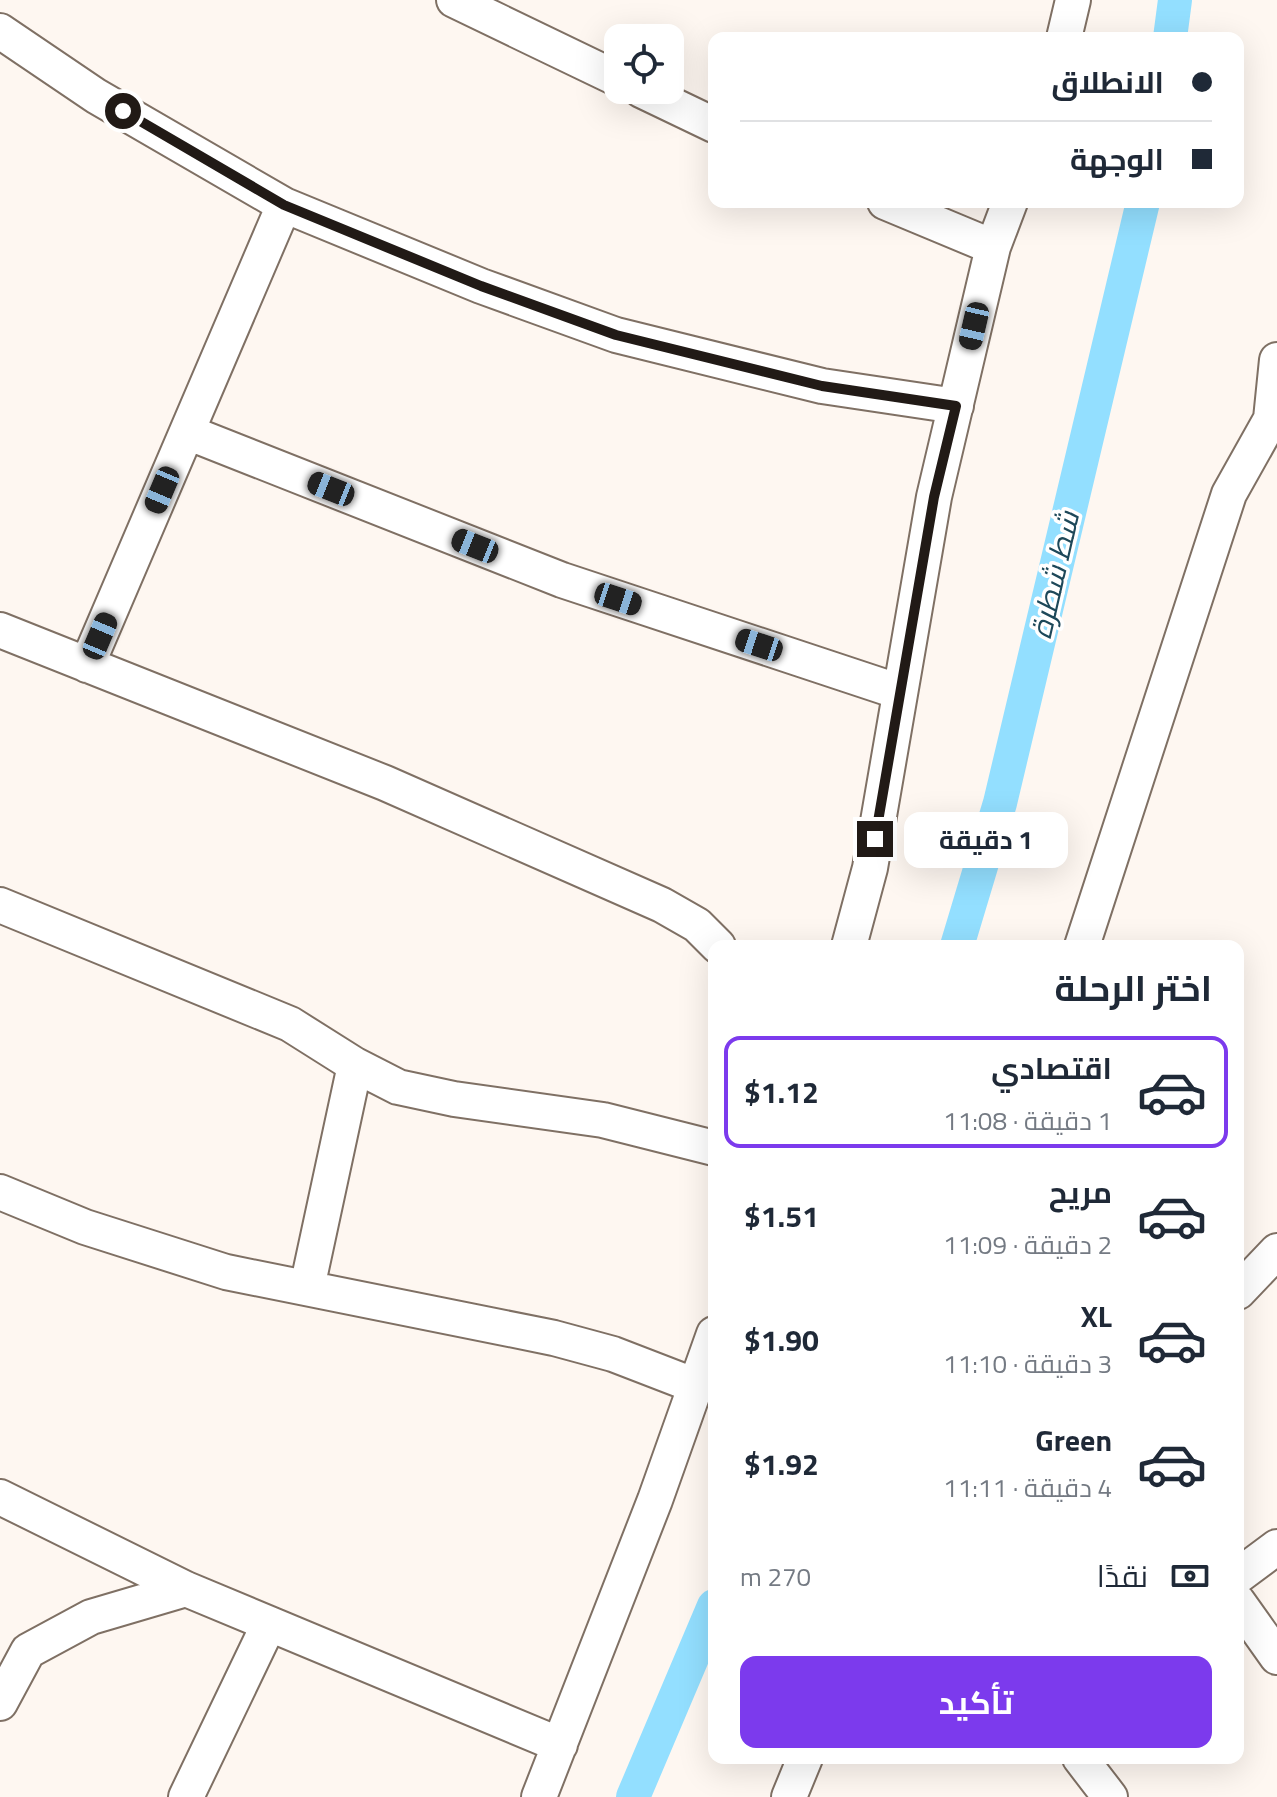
<!DOCTYPE html>
<html lang="ar">
<meta charset="utf-8">
<style>
:root{--surface:#fff;--page:#f2f2f3;--text:#1f2937;--muted:#747a83;--line:#e0e1e3;--accent:#7c3aed}
body{margin:0;font-family:"Titillium Web",Cairo,sans-serif;background:var(--page);color:var(--text);direction:rtl;height:100vh;display:flex;flex-direction:column;font-size:30px;white-space:nowrap}
*{box-sizing:border-box;margin:0}
p{font-size:26px;color:var(--muted)}
.icon{flex:none;width:44px;height:44px;fill:none;stroke:currentColor;stroke-width:2;stroke-linecap:round;stroke-linejoin:round}
.map{position:relative;flex:1;overflow:hidden;direction:ltr}
.side{position:absolute;left:708px;top:940px;width:536px;height:824px;display:flex;flex-direction:column;background:var(--surface);border-radius:16px;box-shadow:0 8px 32px #0002;direction:rtl}
.side>*{flex:none}
.top-card{position:absolute;left:708px;top:32px;width:536px;height:176px;border-radius:16px;box-shadow:0 8px 32px #0002;direction:rtl;display:grid;align-content:center;height:176px;padding:0 32px;background:var(--surface)}
.controls{position:absolute;left:604px;top:24px;display:grid;gap:16px}
.controls a{display:grid;place-items:center;width:80px;height:80px;border-radius:16px;background:var(--surface);box-shadow:0 8px 32px #0002;font-size:40px}
.end{position:absolute;width:36px;height:36px;margin:-18px;border:10px solid #211a16;background:#fff;box-shadow:0 0 0 4px #fff}
.from{border-radius:50%}
.bubble{position:absolute;height:56px;border-radius:16px;background:var(--surface);box-shadow:0 8px 32px #0002;font-size:26px;font-weight:700;line-height:56px;text-align:center;direction:rtl}
.car{position:absolute;width:24px;height:48px;margin:-24px -12px;border-radius:10px;box-shadow:0 0 6px 2px #0007;background:linear-gradient(#222 24%,#8ab4d8 0 40%,#222 0 76%,#8ab4d8 0 86%,#222 0)}
.top-card b{display:flex;align-items:center;gap:28px;height:76px;font-size:30px}
.top-card b+b{border-top:2px solid var(--line)}
.top-card i{width:20px;height:20px;background:var(--text)}
ul{padding:0;list-style:none}
li{display:flex;align-items:center;gap:24px;height:112px;margin:0 16px 12px;padding:0 16px;border:4px solid transparent;border-radius:16px}
li div{flex:1}
li b{display:block;font-size:30px}
li em{font-style:normal;font-weight:700}
li.on{border-color:var(--accent)}
li>.icon{width:72px;height:72px;stroke-width:1.5}
h2{padding:0 32px;font-size:36px;line-height:96px}
.pay{display:flex;align-items:center;gap:20px;height:88px;padding:0 32px;font-size:30px}
.pay p{margin-inline-start:auto}
.button{display:flex;gap:16px;margin-top:auto;padding:16px 32px}
.button a{flex:1;height:92px;border-radius:16px;background:var(--accent);color:#fff;font-size:32px;font-weight:700;line-height:92px;text-align:center}
.map>svg:first-child{display:block}
.lines{fill:none;stroke-linecap:round;stroke-linejoin:round}
.canal{stroke:#93dfff;stroke-width:34}
.street-casing{stroke:#7f7064;stroke-width:38}
.street{stroke:#fff;stroke-width:34}
.route{stroke:#211a16;stroke-width:10}
.labels{text-anchor:middle;stroke-width:7;stroke-linejoin:round;paint-order:stroke}
.water-label{font-size:30px;font-style:italic;fill:#1d4859;stroke:#fff}
</style>
<div class="map">
<svg width="1277" height="1797" viewBox="0 0 1277 1797">
<rect width="100%" height="100%" fill="#fef7f1"/>
<g class="lines">
<!-- canal -->
<path class="canal" d="M1170,38l5,-38
M957,946l43,-143 143,-601
M633,1797l81,-191"/>
<!-- street casing -->
<g class="street-casing">
<path id="street" d="M454,0l164,79
M0,31l96,65 188,109 197,81 135,49 206,51 134,20
M1064,38l9,-38
M641,90l73,35
M885,202l108,45
M187,432l375,148 338,112
M0,630l385,153 277,122 35,20 21,21
M87,665l197,-460
M0,905l290,119 65,41 43,22 56,12 149,21 111,28
M849,946l21,-78 64,-371 59,-250 17,-45
M1082,946l147,-452 42,-75 6,-59
M0,1192l85,35 141,45 328,66 59,16 83,32
M307,1288l48,-223
M1238,1292l39,-41
M0,1497l186,92 374,156
M1238,1576l39,-29
M1238,1602l39,55
M0,1703l28,-52 63,-34 95,-28
M1080,1758l30,39
M186,1797l83,-173
M539,1797l116,-297 59,-166
M789,1797l16,-39"/>
</g>
<!-- street -->
<use href="#street" class="street"/>
</g>
<g class="lines">
<!-- route -->
<path class="route" d="M123,111l161,94 197,81 135,49 206,51 134,20 -22,91 -59,342"/>
</g>
<g class="labels">
<!-- water labels -->
<g class="water-label">
<text transform="translate(1055 575) rotate(-77)" y="10">شط شطرة</text>
</g>
</g>
</svg>
<div class="controls">
<a><svg class="icon" aria-label="locate" viewBox="0 0 24 24"><circle cx="12" cy="12" r="6"/><path d="M12 2v4M12 18v4M2 12h4M18 12h4"/></svg></a>
</div>
<i class="end from" style="left:123px;top:111px"></i>
<i class="end" style="left:875px;top:839px"></i>
<div class="bubble" style="left:904px;top:812px;width:164px">1 دقيقة</div>
<i class="car" style="left:974px;top:326px;rotate:193deg"></i>
<i class="car" style="left:331px;top:489px;rotate:292deg"></i>
<i class="car" style="left:162px;top:490px;rotate:203deg"></i>
<i class="car" style="left:475px;top:546px;rotate:292deg"></i>
<i class="car" style="left:618px;top:599px;rotate:108deg"></i>
<i class="car" style="left:100px;top:636px;rotate:23deg"></i>
<i class="car" style="left:759px;top:645px;rotate:288deg"></i>
<div class="top-card">
<b><i class="from"></i>الانطلاق</b>
<b><i></i>الوجهة</b>
</div>
<section class="side">
<h2>اختر الرحلة</h2>
<ul>
<li class="on"><svg class="icon" aria-label="car" viewBox="0 0 24 24"><path d="M5 17H2v-5l4-1 3-4h7l3 4 3 1v5h-3M9 17h6M6 11h13"/><circle cx="7" cy="17" r="2"/><circle cx="17" cy="17" r="2"/></svg><div><b>اقتصادي</b><p>1 دقيقة · 11:08</p></div><em>$1.12</em></li>
<li><svg class="icon" aria-label="car" viewBox="0 0 24 24"><path d="M5 17H2v-5l4-1 3-4h7l3 4 3 1v5h-3M9 17h6M6 11h13"/><circle cx="7" cy="17" r="2"/><circle cx="17" cy="17" r="2"/></svg><div><b>مريح</b><p>2 دقيقة · 11:09</p></div><em>$1.51</em></li>
<li><svg class="icon" aria-label="car" viewBox="0 0 24 24"><path d="M5 17H2v-5l4-1 3-4h7l3 4 3 1v5h-3M9 17h6M6 11h13"/><circle cx="7" cy="17" r="2"/><circle cx="17" cy="17" r="2"/></svg><div><b>XL</b><p>3 دقيقة · 11:10</p></div><em>$1.90</em></li>
<li><svg class="icon" aria-label="car" viewBox="0 0 24 24"><path d="M5 17H2v-5l4-1 3-4h7l3 4 3 1v5h-3M9 17h6M6 11h13"/><circle cx="7" cy="17" r="2"/><circle cx="17" cy="17" r="2"/></svg><div><b>Green</b><p>4 دقيقة · 11:11</p></div><em>$1.92</em></li>
</ul>
<div class="pay"><svg class="icon" aria-label="cash" viewBox="0 0 24 24"><path d="M3 7h18v10H3z"/><circle cx="12" cy="12" r="2"/></svg>نقدًا<p>270 m</p></div>
<div class="button"><a>تأكيد</a></div>
</section>
</div>
